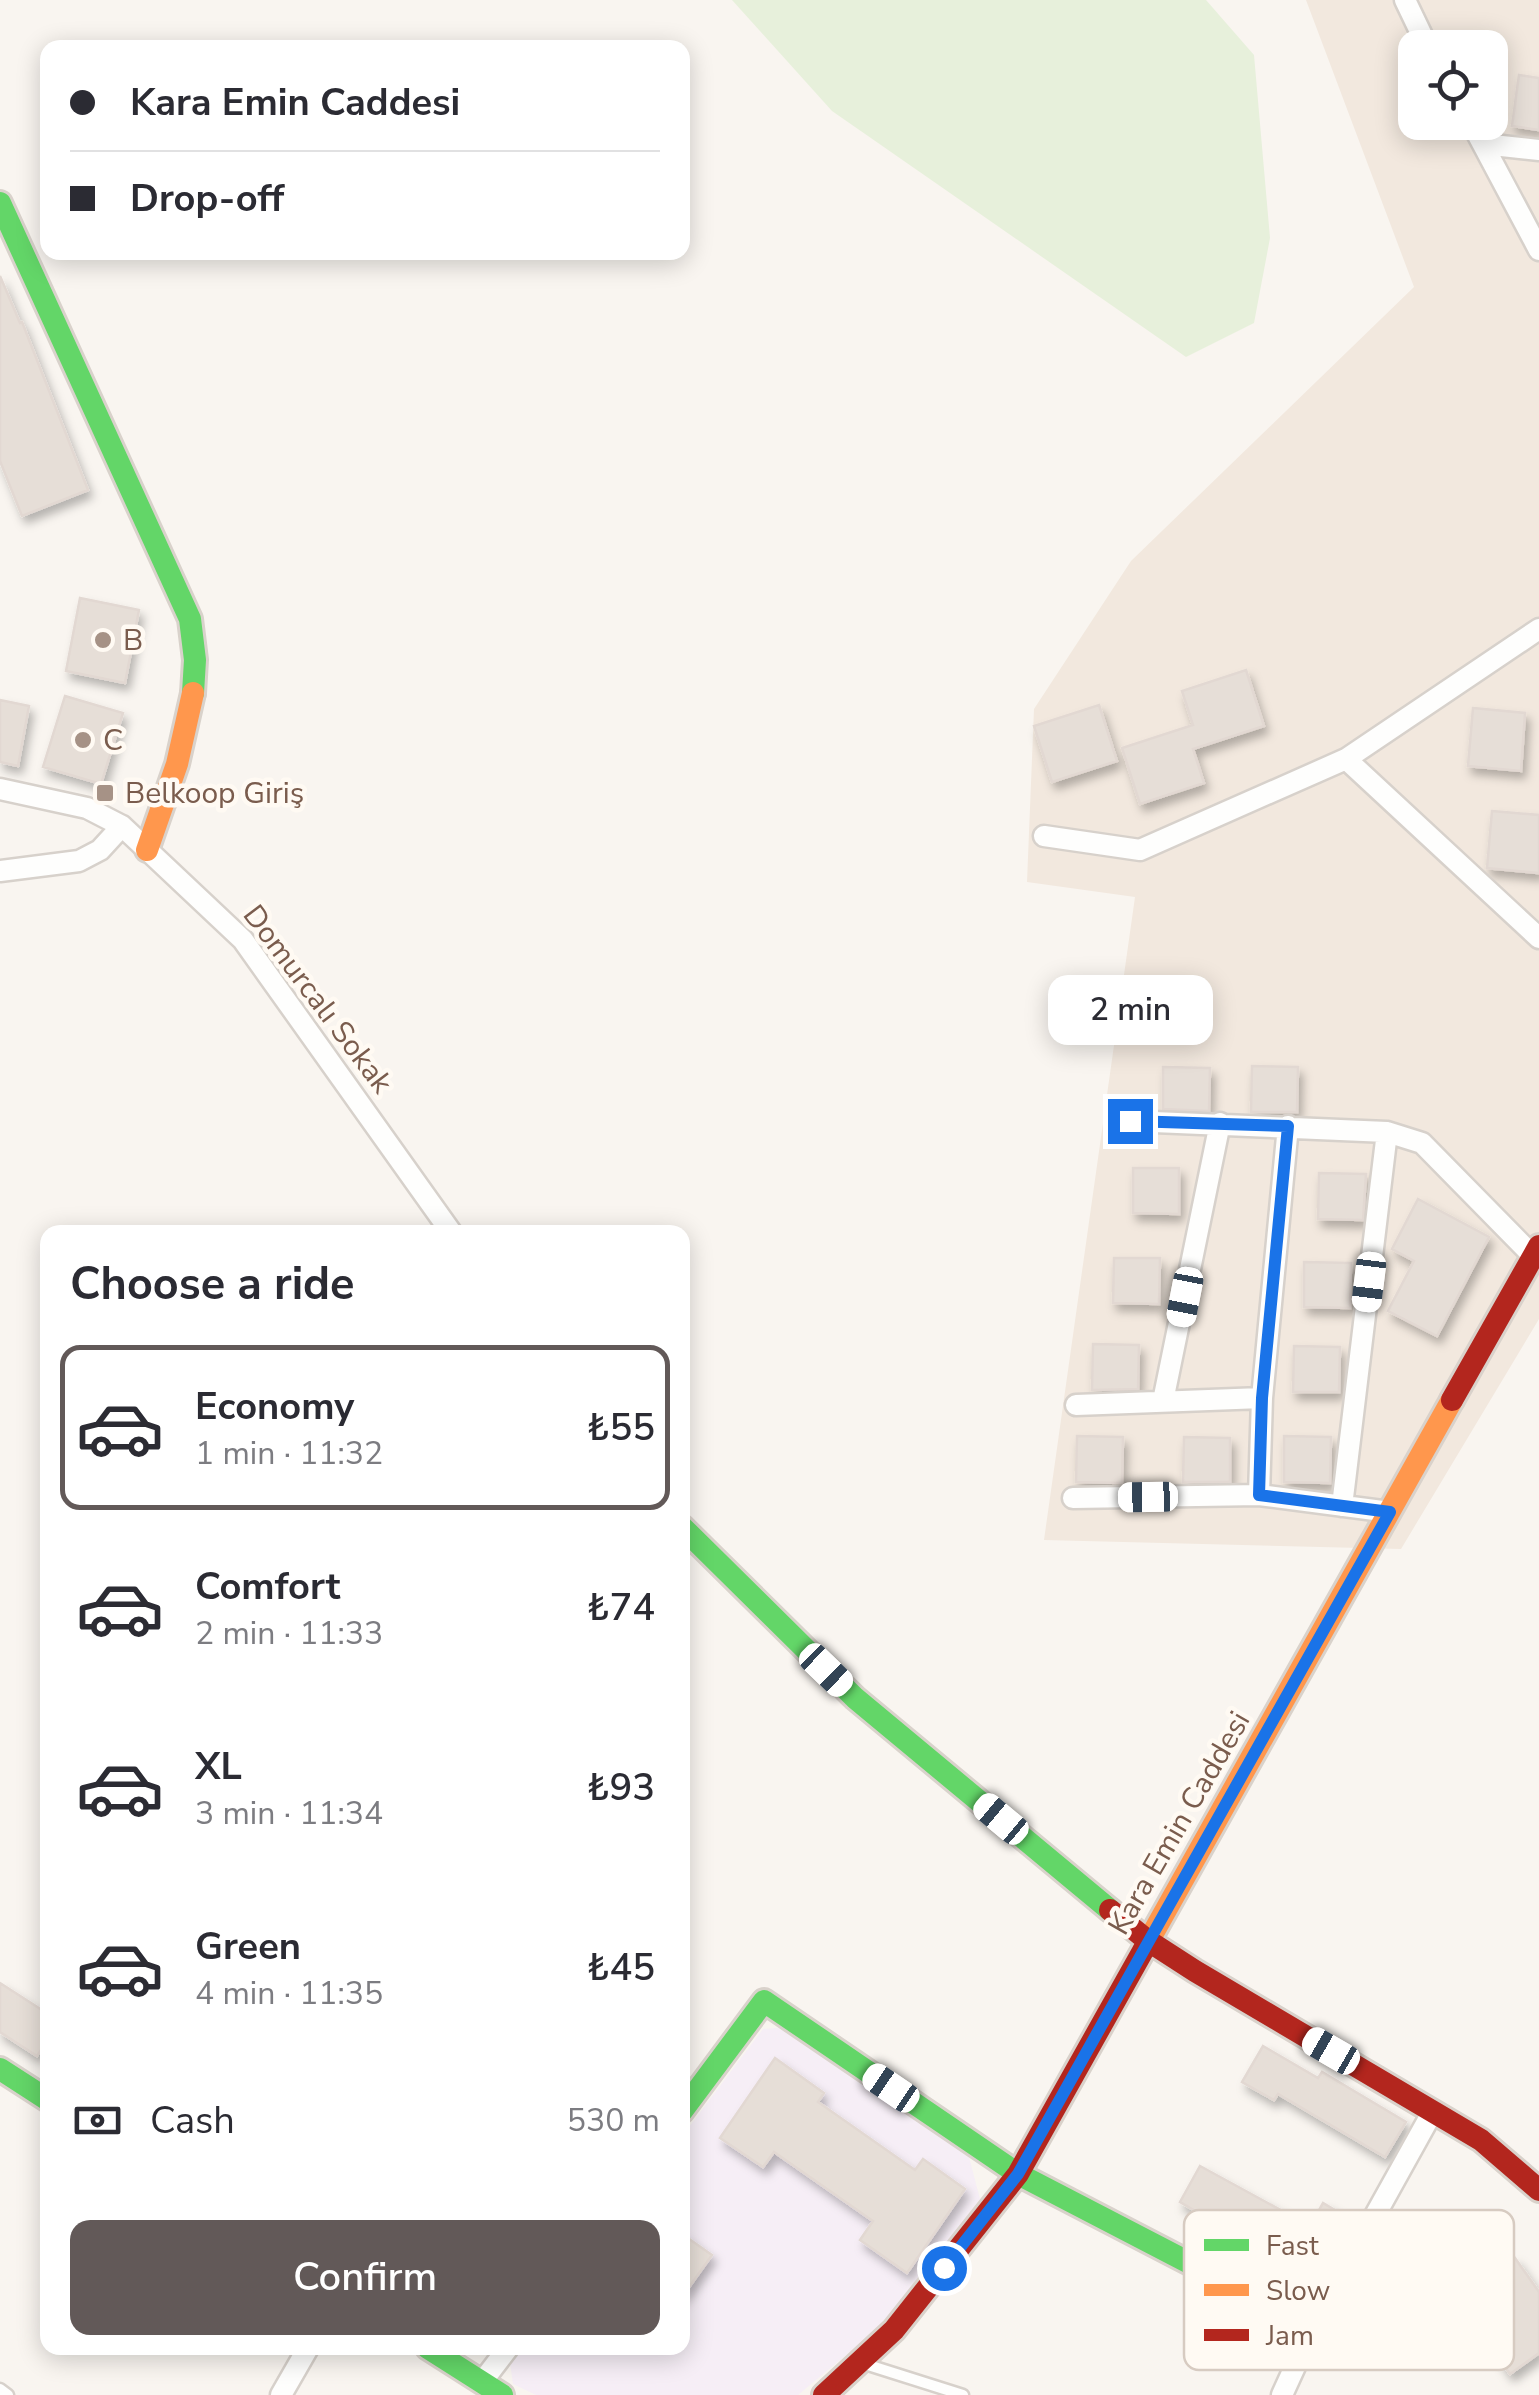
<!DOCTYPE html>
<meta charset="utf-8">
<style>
:root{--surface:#fff;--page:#f7f7f7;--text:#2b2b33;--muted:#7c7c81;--line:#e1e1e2;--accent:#625958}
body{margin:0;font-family:"Nunito Sans",sans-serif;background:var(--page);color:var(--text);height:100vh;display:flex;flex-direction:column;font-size:38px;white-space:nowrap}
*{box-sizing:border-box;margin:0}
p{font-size:32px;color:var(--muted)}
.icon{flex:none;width:55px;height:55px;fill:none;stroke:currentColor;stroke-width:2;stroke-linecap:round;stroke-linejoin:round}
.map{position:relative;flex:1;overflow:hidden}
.drawer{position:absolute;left:40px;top:1225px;width:650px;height:1130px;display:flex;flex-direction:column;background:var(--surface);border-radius:20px;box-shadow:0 5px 25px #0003}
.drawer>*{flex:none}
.top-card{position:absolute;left:40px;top:40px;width:650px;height:220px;border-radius:20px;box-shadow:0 5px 25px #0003;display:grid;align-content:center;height:220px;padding:0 30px;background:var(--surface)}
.buttons{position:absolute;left:1398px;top:30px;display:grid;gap:20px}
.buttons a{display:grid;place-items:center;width:110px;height:110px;border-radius:20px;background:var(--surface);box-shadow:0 5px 25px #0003;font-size:50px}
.end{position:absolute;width:45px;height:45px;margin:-22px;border:12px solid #1a73e8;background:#fff;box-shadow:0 0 0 5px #fff}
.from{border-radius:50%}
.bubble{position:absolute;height:70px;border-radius:20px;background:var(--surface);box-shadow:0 5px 25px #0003;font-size:32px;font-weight:600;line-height:70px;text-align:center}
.car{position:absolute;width:30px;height:60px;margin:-30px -15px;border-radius:12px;box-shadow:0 0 8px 2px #0007;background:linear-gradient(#fff 24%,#345 0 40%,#fff 0 76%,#345 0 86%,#fff 0)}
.top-card b{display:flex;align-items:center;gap:35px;height:95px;font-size:38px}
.top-card b+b{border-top:2px solid var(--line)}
.top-card i{width:25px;height:25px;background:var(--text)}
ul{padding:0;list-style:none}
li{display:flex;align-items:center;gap:30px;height:165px;margin:0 20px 15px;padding:0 10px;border:5px solid transparent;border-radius:20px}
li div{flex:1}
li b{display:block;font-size:38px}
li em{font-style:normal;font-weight:600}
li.on{border-color:var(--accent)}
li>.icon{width:90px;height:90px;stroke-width:1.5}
h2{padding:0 30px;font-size:45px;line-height:120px}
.pay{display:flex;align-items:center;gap:25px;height:110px;padding:0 30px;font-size:38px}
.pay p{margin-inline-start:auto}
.cta{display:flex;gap:20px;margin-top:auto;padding:20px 30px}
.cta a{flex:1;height:115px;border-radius:20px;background:var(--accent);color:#fff;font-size:40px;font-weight:600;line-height:115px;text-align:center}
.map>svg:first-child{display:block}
.residential{fill:#f2e8de;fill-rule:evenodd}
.education{fill:#f6eef6}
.green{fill:#e7f0db}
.building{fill:#e6ded7;stroke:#e2d8d2;stroke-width:2.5;filter:url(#shadow)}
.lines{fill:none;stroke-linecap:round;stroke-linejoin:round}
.lane-casing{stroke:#d7d1cb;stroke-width:15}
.street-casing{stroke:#d7d1cb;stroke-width:25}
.fast-casing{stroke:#d9d2cb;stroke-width:28}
.slow-casing{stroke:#d9d2cb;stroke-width:28}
.jam-casing{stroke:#d9d2cb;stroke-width:28}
.lane{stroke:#fefefd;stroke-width:10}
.street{stroke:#fefefd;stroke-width:20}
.fast{stroke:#63d668;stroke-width:22}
.slow{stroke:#ff974d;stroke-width:22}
.jam{stroke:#b3261e;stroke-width:22}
.route{stroke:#1a73e8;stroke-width:12}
.poi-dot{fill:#a69286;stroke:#fffaf3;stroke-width:4}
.labels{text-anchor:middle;stroke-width:9;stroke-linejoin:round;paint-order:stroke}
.poi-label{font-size:30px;fill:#7a5c4d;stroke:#fffaf3;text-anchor:start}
.street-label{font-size:30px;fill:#7a5c4d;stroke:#fffaf3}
.key{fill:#fffaf3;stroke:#d7cbc1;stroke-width:2.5}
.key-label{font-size:28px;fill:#7a5c4d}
</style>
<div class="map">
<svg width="1539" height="2395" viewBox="0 0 1539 2395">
<defs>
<filter id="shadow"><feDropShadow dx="4" dy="7" stdDeviation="5" flood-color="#0004"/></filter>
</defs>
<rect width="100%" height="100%" fill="#f9f5f0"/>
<!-- residential -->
<path class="residential" d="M1306,0h233v1319l-138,230 -357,-9 91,-643 -108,-15 7,-173 97,-148 283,-274zM1415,48h75v74h-75z"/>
<!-- education -->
<path class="education" d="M788,2027l181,130 11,42 -59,82 -52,55 -71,59h-262l-23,-11 -3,-21 12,-15h160l1,-213 80,-106z"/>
<!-- green -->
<path class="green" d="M732,0h474l48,55 16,183 -16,85 -68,34 -354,-246z"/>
<!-- building -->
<path class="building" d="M1519,75l20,3v52l-27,-4z
M0,276l20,47 2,-1 66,168 -66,26 -22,-55z
M80,598l59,12 -14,73 -59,-12z
M1246,670l18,56 -71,23 11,34 -64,21 -18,-56 71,-23 -11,-34z
M65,696l58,17 -22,71 -58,-17z
M0,700l29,6 -11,60 -18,-4z
M1099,705l18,56 -65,21 -18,-56z
M1473,708l52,5 -4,58 -53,-5z
M1492,811l47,4v58l-52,-5z
M1252,1066l46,1 -1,45h-46z
M1163,1067l47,1 -1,43 -46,-2z
M1133,1168h46v46l-46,-1z
M1319,1173l47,1 -3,46 -45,-1z
M1418,1199l71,38 -52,99 -49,-25 26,-50 -22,-12z
M1114,1258h46l-1,46 -46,-1z
M1304,1262l47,1 -1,45 -46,-1z
M1093,1344l46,1 -1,44 -46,1z
M1294,1346l46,1 -1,45h-46z
M1077,1436l46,1 -1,46 -46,-1z
M1284,1436l47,1 -1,46 -46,-1z
M1184,1437l46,1v44h-47z
M0,1983l48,31v25l-11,17 -37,-24z
M1263,2046l55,32 4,-6 84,50 -21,35 -107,-63 -4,6 -32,-18z
M775,2058l49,35 -6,9 97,68 8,-11 42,30 -58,84 -47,-33 13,-19 -99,-69 -11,15 -43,-29z
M1200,2166l110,60 13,-23 32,19 -34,63 -34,-19 3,-4 -77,-45 -2,3 -31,-18z
M682,2234l30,21 -30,42z
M1515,2258l24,34v61l-29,21 -53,-75z"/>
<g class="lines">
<!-- lane casing -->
<g class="lane-casing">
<path id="lane" d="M865,2364l98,31
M0,2389l8,6"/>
</g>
<!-- street casing -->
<g class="street-casing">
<path id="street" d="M1405,0l23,48
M1471,122l68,128
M1483,144l56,6
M1346,759l193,179
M0,789l87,19 35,18 121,114 208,292
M1044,836l96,14 206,-91 193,-130
M0,871l79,-10 21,-11 22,-24
M1130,1121l257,11 35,11 111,113
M1163,1401l57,-278
M1076,1405l186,-7
M1259,1495l3,-97 26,-272
M1073,1498l186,-3 131,17
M1342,1506l45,-374
M482,2382l26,-34
M281,2395l27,-47
M1282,2395l31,-68 120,-216"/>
</g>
<!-- fast casing -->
<g class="fast-casing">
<path id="fast" d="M0,203l190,416 5,41 -2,33
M682,1527l173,171 255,212
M0,2069l48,31
M682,2111l82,-110 254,173 295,153
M428,2348l74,47"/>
</g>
<!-- slow casing -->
<g class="slow-casing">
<path id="slow" d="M147,850l30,-86 16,-71
M1144,1949l308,-549"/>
</g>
<!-- jam casing -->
<g class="jam-casing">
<path id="jam" d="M1452,1400l87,-154
M1110,1910l37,30 48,31 286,169 58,50
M824,2395l70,-65 124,-156 126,-225"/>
</g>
<!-- lane -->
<use href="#lane" class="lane"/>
<!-- street -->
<use href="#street" class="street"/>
<!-- fast -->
<use href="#fast" class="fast"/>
<!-- slow -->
<use href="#slow" class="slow"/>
<!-- jam -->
<use href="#jam" class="jam"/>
</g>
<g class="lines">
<!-- route -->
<path class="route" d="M944,2268l74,-94 372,-662 -131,-17 3,-97 26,-272 -158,-5"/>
</g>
<!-- markers -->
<g class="poi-dot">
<circle cx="103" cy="640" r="10"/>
<circle cx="83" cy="740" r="10"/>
<rect x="95" y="783" width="20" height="20" rx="5"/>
</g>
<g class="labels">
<!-- poi labels -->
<g class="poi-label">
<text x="123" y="650">B</text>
<text x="103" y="750">C</text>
<text x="125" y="803">Belkoop Giriş</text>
</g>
<!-- street labels -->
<g class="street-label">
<text transform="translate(318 999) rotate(53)" y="10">Domurcalı Sokak</text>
<text transform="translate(1179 1823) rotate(-60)" y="10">Kara Emin Caddesi</text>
</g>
</g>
<!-- legend -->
<rect x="1184" y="2210" width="330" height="160" rx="15" class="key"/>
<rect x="1204" y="2239" width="45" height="12" fill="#63d668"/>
<rect x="1204" y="2284" width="45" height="12" fill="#ff974d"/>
<rect x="1204" y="2329" width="45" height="12" fill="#b3261e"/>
<g class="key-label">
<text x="1266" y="2255">Fast</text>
<text x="1266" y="2300">Slow</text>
<text x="1266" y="2345">Jam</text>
</g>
</svg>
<div class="buttons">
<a><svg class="icon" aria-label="locate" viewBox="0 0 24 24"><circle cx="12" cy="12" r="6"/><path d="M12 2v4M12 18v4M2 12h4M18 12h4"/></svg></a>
</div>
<i class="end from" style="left:944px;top:2268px"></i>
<i class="end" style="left:1130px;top:1121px"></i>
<div class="bubble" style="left:1048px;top:975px;width:165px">2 min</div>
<i class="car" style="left:1369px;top:1282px;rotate:187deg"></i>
<i class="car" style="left:1185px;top:1297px;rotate:191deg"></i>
<i class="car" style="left:1148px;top:1497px;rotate:269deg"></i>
<i class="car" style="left:826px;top:1670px;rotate:134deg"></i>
<i class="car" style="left:1001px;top:1819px;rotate:310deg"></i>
<i class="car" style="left:1331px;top:2051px;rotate:300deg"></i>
<i class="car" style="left:891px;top:2088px;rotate:304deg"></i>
<div class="top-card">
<b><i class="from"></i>Kara Emin Caddesi</b>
<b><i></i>Drop-off</b>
</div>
<section class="drawer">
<h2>Choose a ride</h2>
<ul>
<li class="on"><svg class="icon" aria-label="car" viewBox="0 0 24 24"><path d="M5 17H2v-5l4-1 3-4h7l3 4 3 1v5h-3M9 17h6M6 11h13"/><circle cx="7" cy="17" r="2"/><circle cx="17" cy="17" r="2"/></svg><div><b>Economy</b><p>1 min · 11:32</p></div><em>₺55</em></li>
<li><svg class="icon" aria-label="car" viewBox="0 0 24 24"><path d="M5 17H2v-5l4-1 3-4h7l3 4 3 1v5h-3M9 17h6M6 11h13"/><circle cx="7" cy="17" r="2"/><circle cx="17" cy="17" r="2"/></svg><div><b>Comfort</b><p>2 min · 11:33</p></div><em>₺74</em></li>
<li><svg class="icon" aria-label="car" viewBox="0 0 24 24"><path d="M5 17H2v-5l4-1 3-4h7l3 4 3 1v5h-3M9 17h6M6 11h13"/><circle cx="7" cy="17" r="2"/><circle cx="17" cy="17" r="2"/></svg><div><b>XL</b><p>3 min · 11:34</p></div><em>₺93</em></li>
<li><svg class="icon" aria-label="car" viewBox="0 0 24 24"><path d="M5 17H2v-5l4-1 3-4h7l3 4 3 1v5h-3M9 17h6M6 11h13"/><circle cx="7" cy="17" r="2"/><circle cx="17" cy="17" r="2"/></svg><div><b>Green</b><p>4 min · 11:35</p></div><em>₺45</em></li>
</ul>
<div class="pay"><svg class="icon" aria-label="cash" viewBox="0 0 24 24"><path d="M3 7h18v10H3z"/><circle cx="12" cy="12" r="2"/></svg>Cash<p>530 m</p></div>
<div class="cta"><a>Confirm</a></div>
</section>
</div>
